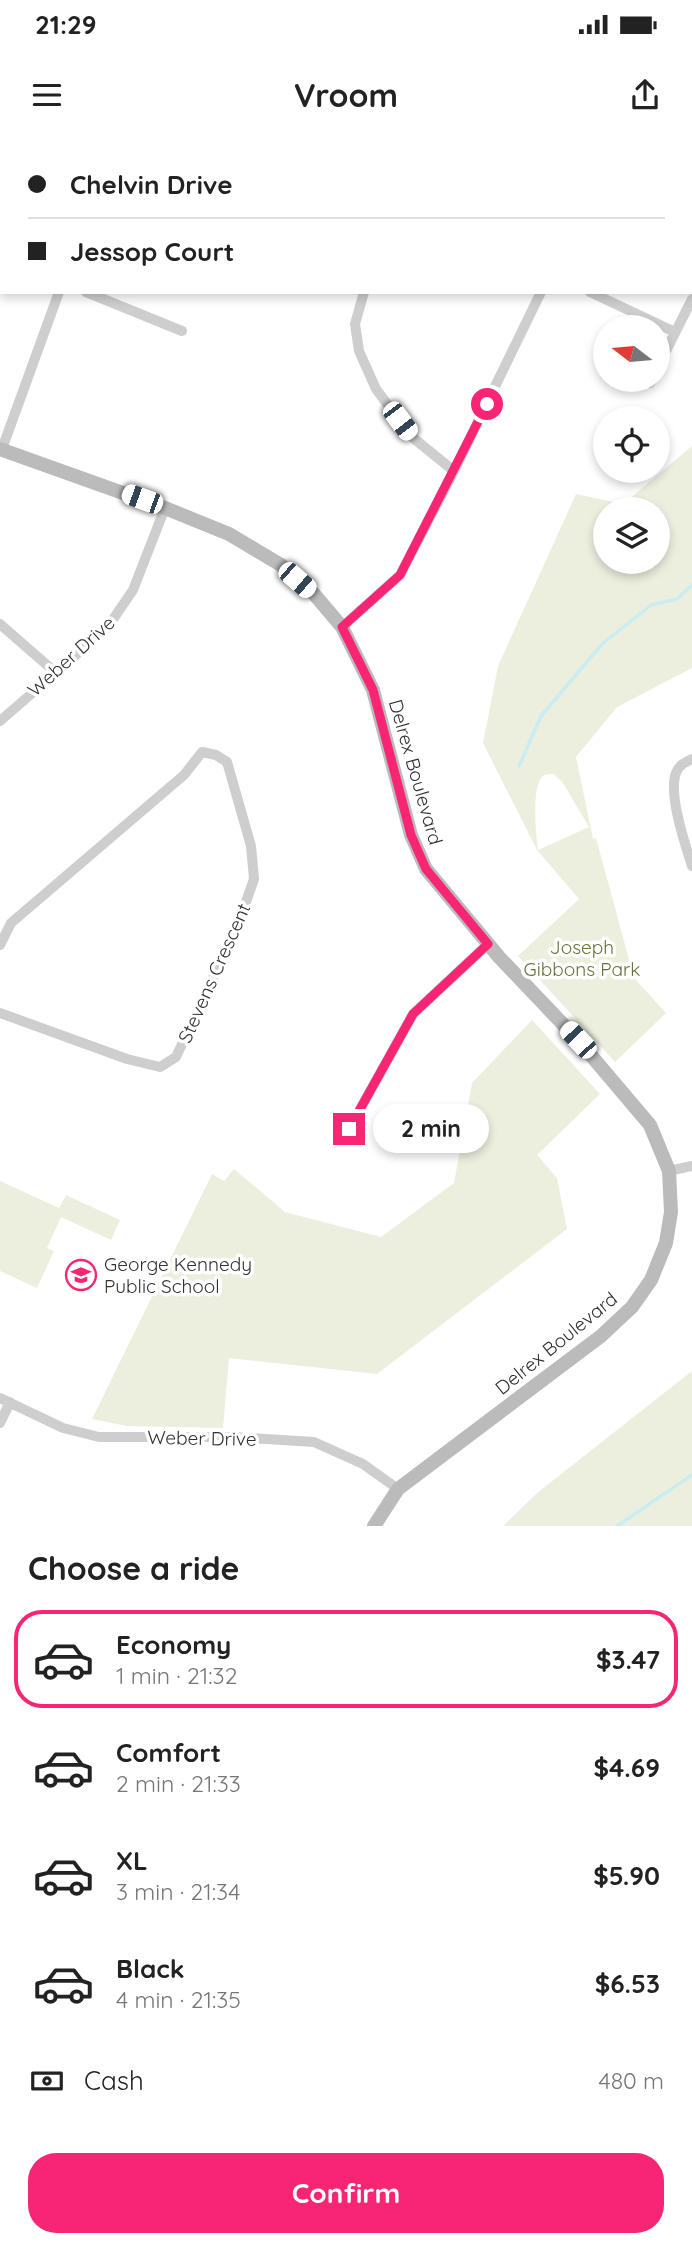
<!DOCTYPE html>
<meta charset="utf-8">
<style>
:root{--surface:#fff;--page:#f2f2f2;--text:#222;--muted:#767676;--line:#e0e0e0;--accent:#f72574}
body{margin:0;font-family:Quicksand,sans-serif;background:var(--page);color:var(--text);height:100vh;display:flex;flex-direction:column;font-size:26px;white-space:nowrap}
*{box-sizing:border-box;margin:0}
p{font-size:23px;color:var(--muted)}
.icon{flex:none;width:38px;height:38px;fill:none;stroke:currentColor;stroke-width:2;stroke-linecap:round;stroke-linejoin:round}
.map{position:relative;height:1386px;overflow:hidden}
.panel{display:flex;flex-direction:column;background:var(--surface);flex:1}
.panel>*{flex:none}
.top-card{position:absolute;left:0px;top:0px;width:693px;height:154px;box-shadow:0 4px 10px #0003;display:grid;align-content:center;height:154px;padding:0 28px;background:var(--surface)}
.needle{width:46px;rotate:286deg}
.fabs{position:absolute;left:593px;top:175px;display:grid;gap:14px}
.fabs a{display:grid;place-items:center;width:77px;height:77px;border-radius:50%;background:var(--surface);box-shadow:0 4px 10px #0003;font-size:35px}
.end{position:absolute;width:32px;height:32px;margin:-16px;border:9px solid #f72574;background:#fff;box-shadow:0 0 0 4px #fff}
.from{border-radius:50%}
.bubble{position:absolute;height:49px;border-radius:24px;background:var(--surface);box-shadow:0 4px 10px #0003;font-size:23px;font-weight:800;line-height:49px;text-align:center}
.car{position:absolute;width:21px;height:42px;margin:-21px -10px;border-radius:9px;box-shadow:0 0 5px 2px #0007;background:linear-gradient(#fff 24%,#345 0 40%,#fff 0 76%,#345 0 86%,#fff 0)}
.top-card b{display:flex;align-items:center;gap:24px;height:66px;font-size:26px}
.top-card b+b{border-top:2px solid var(--line)}
.top-card i{width:18px;height:18px;background:var(--text)}
ul{padding:0;list-style:none}
li{display:flex;align-items:center;gap:21px;height:98px;margin:0 14px 10px;padding:0 14px;border:4px solid transparent;border-radius:28px}
li div{flex:1}
li b{display:block;font-size:26px}
li em{font-style:normal;font-weight:800}
li.current{border-color:var(--accent)}
li>.icon{width:63px;height:63px;stroke-width:1.5}
h2{padding:0 28px;font-size:32px;line-height:84px}
.pay{display:flex;align-items:center;gap:18px;height:77px;padding:0 28px;font-size:26px}
.pay p{margin-inline-start:auto}
.cta{display:flex;gap:14px;margin-top:auto;padding:14px 28px}
.cta a{flex:1;height:80px;border-radius:28px;background:var(--accent);color:#fff;font-size:28px;font-weight:800;line-height:80px;text-align:center}
.status{display:flex;justify-content:space-between;align-items:center;height:49px;padding:0 35px;background:var(--surface);direction:ltr}
.status svg{height:19px;fill:currentColor}
header{display:flex;justify-content:space-between;align-items:center;height:91px;padding:0 28px;background:var(--surface);font-size:32px;font-weight:800}
.map>svg:first-child{display:block}
.green{fill:#ecefde;fill-rule:evenodd}
.lines{fill:none;stroke-linecap:round;stroke-linejoin:round}
.stream{stroke:#c9edf0;stroke-width:3.5}
.street{stroke:#cecece;stroke-width:10}
.secondary{stroke:#bbb;stroke-width:14}
.route{stroke:#f72574;stroke-width:9}
.labels{text-anchor:middle;stroke-width:7;stroke-linejoin:round;paint-order:stroke}
.street-label{font-size:19px;fill:#313131;stroke:#fff}
.park-label{font-size:19px;fill:#657239;stroke:#fff}
.poi-label{font-size:19px;fill:#313131;stroke:#fff;text-anchor:start}
</style>
<div class="status"><b>21:29</b><svg viewBox="0 0 49 12"><path d="M0 12V9h3v3zM5 12V6h3v6zM10 12V3h3v9zM15 12V0h3v12zM26 1h20v11H26zM47 4h2v5h-2z"/></svg></div>
<header><svg class="icon" aria-label="menu" viewBox="0 0 24 24"><path d="M4 6h16M4 12h16M4 18h16"/></svg>Vroom<svg class="icon" aria-label="share" viewBox="0 0 24 24"><path d="M12 15V3M7 8l5-5 5 5M5 13v7h14v-7"/></svg></header>
<div class="map">
<svg width="692" height="1386" viewBox="0 0 692 1386">
<rect width="100%" height="100%" fill="#fff"/>
<!-- green -->
<path class="green" d="M692,306v222l-75,39 -41,50 17,82 3,-1 38,140 32,35 -51,49 -97,-106 61,-57 -42,-49 -54,-107 15,-77 78,-172 47,10zM606,369h52v53h-52zM554,634l9,9 26,44 -51,23c-2,-14 -7,-64 5,-74 3,-2 7,-2 11,-2z
M532,880l68,74 -63,61 20,23 10,51 -190,145 -148,-16 -6,70 -96,-2 -35,-7 120,-245 12,7 10,-12 51,43 96,25 73,-54 18,-100z
M0,1041l59,27 7,-13 54,25 -9,20 -50,-23 -14,31 7,3 -17,37 -37,-17z
M692,1231v155h-189l34,-33z"/>
<g class="lines">
<!-- stream -->
<path class="stream" d="M283,0v2
M519,626l22,-50 61,-72 49,-39 26,-6 15,-14
M617,1386l75,-51"/>
<!-- street -->
<path class="street" d="M102,0v2
M424,2l1,-2
M599,2l1,-2
M86,152l96,39
M364,152l-9,32 4,27 17,38 36,48 42,34
M590,152l85,40
M658,227l34,-68
M650,243l2,-3
M2,309l57,-157
M0,484l55,48
M342,487l58,-52 54,-104 87,-179
M0,581l107,-93 26,-38 32,-82
M692,619c-7,3 -13,6 -16,14 -8,21 9,71 16,93
M0,805l11,-22 173,-148 18,-23 14,3 11,7 24,84 3,33 -15,43 -63,135 -16,10 -33,-8 -127,-46
M349,989l64,-115 75,-70
M669,1031l23,-5
M0,1258l63,30 36,9h134l81,5 49,22 35,25
M0,1283l10,-21"/>
<!-- secondary -->
<path class="secondary" d="M0,309l165,59 64,26 52,31 33,29 28,33 31,63 38,145 15,34 73,88 79,83 72,85 19,46 2,41 -5,31 -15,37 -19,27 -31,29 -203,153 -24,37"/>
</g>
<g class="lines">
<!-- route -->
<path class="route" d="M349,989l64,-115 75,-70 -62,-75 -15,-34 -38,-145 -31,-63 58,-52 87,-171"/>
</g>
<!-- icons -->
<defs>
<g id="school-ring" transform="scale(1.575)"><circle r="9.5" fill="#fff" stroke="#f72574" stroke-width="1.5"/><path d="M0-5L7-2L0 1L-7-2ZM-4 1L0 2.5L4 1V4Q0 6-4 4Z" fill="#f72574"/></g>
</defs>
<g fill-rule="evenodd">
<use href="#school-ring" x="81" y="1135"/>
</g>
<g class="labels">
<!-- street labels -->
<g class="street-label">
<text transform="translate(71 516) rotate(-42)" y="7">Weber Drive</text>
<text transform="translate(416 632) rotate(74)" y="7">Delrex Boulevard</text>
<text transform="translate(214 833) rotate(-66)" y="7">Stevens Crescent</text>
<text transform="translate(556 1203) rotate(-39)" y="7">Delrex Boulevard</text>
<text transform="translate(202 1298) rotate(1)" y="7">Weber Drive</text>
</g>
<!-- park labels -->
<g class="park-label">
<text x="582" y="814">Joseph<tspan x="582" dy="22">Gibbons Park</tspan></text>
</g>
<!-- poi labels -->
<g class="poi-label">
<text x="104" y="1131">George Kennedy<tspan x="104" dy="22">Public School</tspan></text>
</g>
</g>
</svg>
<div class="fabs">
<a><svg class="needle" viewBox="-14 -14 28 28"><path d="M0-13l5 13h-10z" fill="#e53935"/><path d="M0 13l5-13h-10z" fill="#767676"/></svg></a>
<a><svg class="icon" aria-label="locate" viewBox="0 0 24 24"><circle cx="12" cy="12" r="6"/><path d="M12 2v4M12 18v4M2 12h4M18 12h4"/></svg></a>
<a><svg class="icon" aria-label="layers" viewBox="0 0 24 24"><path d="M12 4l9 5-9 5-9-5zM3 14l9 5 9-5"/></svg></a>
</div>
<i class="end from" style="left:487px;top:264px"></i>
<i class="end" style="left:349px;top:989px"></i>
<div class="bubble" style="left:373px;top:964px;width:116px">2 min</div>
<i class="car" style="left:400px;top:281px;rotate:143deg"></i>
<i class="car" style="left:142px;top:359px;rotate:290deg"></i>
<i class="car" style="left:297px;top:440px;rotate:131deg"></i>
<i class="car" style="left:578px;top:900px;rotate:317deg"></i>
<div class="top-card">
<b><i class="from"></i>Chelvin Drive</b>
<b><i></i>Jessop Court</b>
</div>
</div>
<section class="panel">
<h2>Choose a ride</h2>
<ul>
<li class="current"><svg class="icon" aria-label="car" viewBox="0 0 24 24"><path d="M5 17H2v-5l4-1 3-4h7l3 4 3 1v5h-3M9 17h6M6 11h13"/><circle cx="7" cy="17" r="2"/><circle cx="17" cy="17" r="2"/></svg><div><b>Economy</b><p>1 min · 21:32</p></div><em>$3.47</em></li>
<li><svg class="icon" aria-label="car" viewBox="0 0 24 24"><path d="M5 17H2v-5l4-1 3-4h7l3 4 3 1v5h-3M9 17h6M6 11h13"/><circle cx="7" cy="17" r="2"/><circle cx="17" cy="17" r="2"/></svg><div><b>Comfort</b><p>2 min · 21:33</p></div><em>$4.69</em></li>
<li><svg class="icon" aria-label="car" viewBox="0 0 24 24"><path d="M5 17H2v-5l4-1 3-4h7l3 4 3 1v5h-3M9 17h6M6 11h13"/><circle cx="7" cy="17" r="2"/><circle cx="17" cy="17" r="2"/></svg><div><b>XL</b><p>3 min · 21:34</p></div><em>$5.90</em></li>
<li><svg class="icon" aria-label="car" viewBox="0 0 24 24"><path d="M5 17H2v-5l4-1 3-4h7l3 4 3 1v5h-3M9 17h6M6 11h13"/><circle cx="7" cy="17" r="2"/><circle cx="17" cy="17" r="2"/></svg><div><b>Black</b><p>4 min · 21:35</p></div><em>$6.53</em></li>
</ul>
<div class="pay"><svg class="icon" aria-label="cash" viewBox="0 0 24 24"><path d="M3 7h18v10H3z"/><circle cx="12" cy="12" r="2"/></svg>Cash<p>480 m</p></div>
<div class="cta"><a>Confirm</a></div>
</section>
